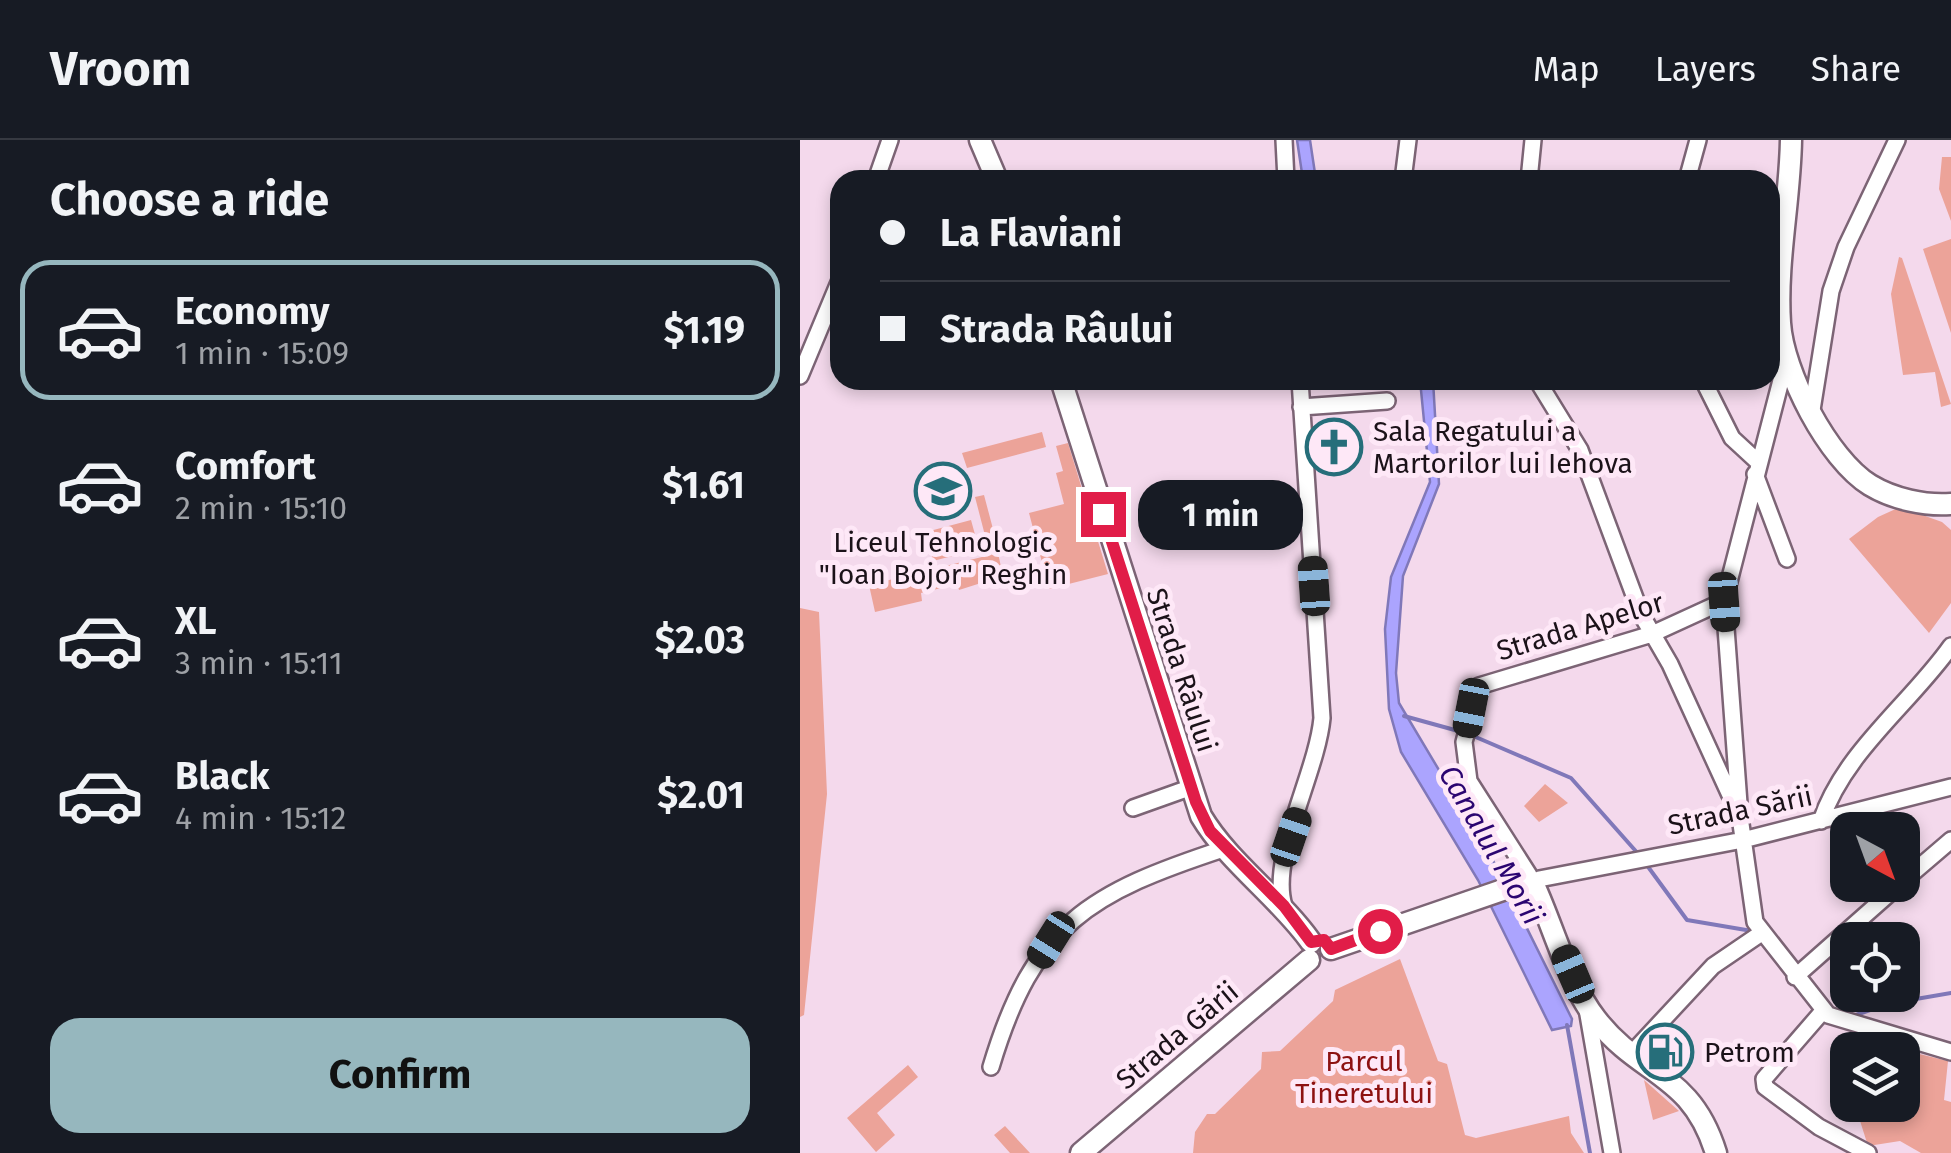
<!DOCTYPE html>
<meta charset="utf-8">
<style>
:root{--surface:#171b24;--page:#20242c;--text:#f1f3f6;--muted:#9ea1a6;--line:#363941;--accent:#96b7be}
body{margin:0;font-family:"Fira Sans",sans-serif;background:var(--page);color:var(--text);height:100vh;display:flex;flex-direction:column;font-size:38px;white-space:nowrap}
*{box-sizing:border-box;margin:0}
p{font-size:32px;color:var(--muted)}
.icon{flex:none;width:55px;height:55px;fill:none;stroke:currentColor;stroke-width:2;stroke-linecap:round;stroke-linejoin:round}
.map{position:relative;flex:1;overflow:hidden}
.details{display:flex;flex-direction:column;background:var(--surface);width:800px}
.details>*{flex:none}
.top-card{position:absolute;left:30px;top:30px;width:950px;height:220px;border-radius:30px;box-shadow:0 5px 15px #0003;display:grid;align-content:center;height:220px;padding:0 50px;background:var(--surface)}
.needle{width:65px;rotate:139deg}
.buttons{position:absolute;left:1030px;top:672px;display:grid;gap:20px}
.buttons a{display:grid;place-items:center;width:90px;height:90px;border-radius:20px;background:var(--surface);box-shadow:0 5px 15px #0003;font-size:50px}
.end{position:absolute;width:45px;height:45px;margin:-22px;border:12px solid #e11d48;background:#fff;box-shadow:0 0 0 5px #fff}
.from{border-radius:50%}
.bubble{position:absolute;height:70px;border-radius:30px;background:var(--surface);box-shadow:0 5px 15px #0003;font-size:32px;font-weight:700;line-height:70px;text-align:center}
.car{position:absolute;width:30px;height:60px;margin:-30px -15px;border-radius:12px;box-shadow:0 0 8px 2px #0007;background:linear-gradient(#222 24%,#8ab4d8 0 40%,#222 0 76%,#8ab4d8 0 86%,#222 0)}
.top-card b{display:flex;align-items:center;gap:35px;height:95px;font-size:38px}
.top-card b+b{border-top:2px solid var(--line)}
.top-card i{width:25px;height:25px;background:var(--text)}
ul{padding:0;list-style:none}
li{display:flex;align-items:center;gap:30px;height:140px;margin:0 20px 15px;padding:0 30px;border:5px solid transparent;border-radius:30px}
li div{flex:1}
li b{display:block;font-size:38px}
li em{font-style:normal;font-weight:700}
li.selected{border-color:var(--accent)}
li>.icon{width:90px;height:90px;stroke-width:1.5}
h2{padding:0 50px;font-size:45px;line-height:120px}
.cta{display:flex;gap:20px;margin-top:auto;padding:20px 50px}
.cta a{flex:1;height:115px;border-radius:30px;background:var(--accent);color:#111;font-size:40px;font-weight:700;line-height:115px;text-align:center}
header{display:flex;align-items:center;gap:60px;box-sizing:border-box;height:140px;padding:0 50px;background:var(--surface);border-bottom:2px solid var(--line)}
header strong{font-size:48px}
nav{display:flex;gap:55px;margin-inline-start:auto;font-size:35px}
main{display:flex;flex:1;min-height:0}
.map>svg:first-child{display:block}
.green{fill:#eca399}
.water{fill:#aba4fe;stroke:#8078b9;stroke-width:2.5}
.lines{fill:none;stroke-linecap:round;stroke-linejoin:round}
.stream{stroke:#8078b9;stroke-width:4}
.minor-casing{stroke:#7c6475;stroke-width:20}
.major-casing{stroke:#7c6475;stroke-width:25}
.minor{stroke:#fff;stroke-width:15}
.major{stroke:#fff;stroke-width:20}
.route{stroke:#e11d48;stroke-width:12}
.labels{text-anchor:middle;stroke-width:10;stroke-linejoin:round;paint-order:stroke}
.poi-label{font-size:28px;fill:#1b1219;stroke:#fee8f7;text-anchor:start}
.street-label{font-size:28px;fill:#1b1219;stroke:#fee8f7}
.park-label{font-size:28px;fill:#8d1111;stroke:#fee8f7}
.water-label{font-size:30px;font-style:italic;fill:#2b0571;stroke:#fee8f7}
</style>
<header>
<strong>Vroom</strong>
<nav><a>Map</a><a>Layers</a><a>Share</a></nav>
</header>
<main>
<section class="details">
<h2>Choose a ride</h2>
<ul>
<li class="selected"><svg class="icon" aria-label="car" viewBox="0 0 24 24"><path d="M5 17H2v-5l4-1 3-4h7l3 4 3 1v5h-3M9 17h6M6 11h13"/><circle cx="7" cy="17" r="2"/><circle cx="17" cy="17" r="2"/></svg><div><b>Economy</b><p>1 min · 15:09</p></div><em>$1.19</em></li>
<li><svg class="icon" aria-label="car" viewBox="0 0 24 24"><path d="M5 17H2v-5l4-1 3-4h7l3 4 3 1v5h-3M9 17h6M6 11h13"/><circle cx="7" cy="17" r="2"/><circle cx="17" cy="17" r="2"/></svg><div><b>Comfort</b><p>2 min · 15:10</p></div><em>$1.61</em></li>
<li><svg class="icon" aria-label="car" viewBox="0 0 24 24"><path d="M5 17H2v-5l4-1 3-4h7l3 4 3 1v5h-3M9 17h6M6 11h13"/><circle cx="7" cy="17" r="2"/><circle cx="17" cy="17" r="2"/></svg><div><b>XL</b><p>3 min · 15:11</p></div><em>$2.03</em></li>
<li><svg class="icon" aria-label="car" viewBox="0 0 24 24"><path d="M5 17H2v-5l4-1 3-4h7l3 4 3 1v5h-3M9 17h6M6 11h13"/><circle cx="7" cy="17" r="2"/><circle cx="17" cy="17" r="2"/></svg><div><b>Black</b><p>4 min · 15:12</p></div><em>$2.01</em></li>
</ul>
<div class="cta"><a>Confirm</a></div>
</section>
<div class="map">
<svg width="1151" height="1013" viewBox="0 0 1151 1013">
<rect width="100%" height="100%" fill="#f4d9ec"/>
<!-- green -->
<path class="green" d="M1142,17h9v64l-12,-32z
M1151,99v94l-28,-84z
M1099,117l3,1 49,146 -10,3 -6,-35 -32,3 -12,-81z
M242,292l4,15 -79,21 -5,-15z
M268,303l40,131 -59,15 -20,-76 35,-9 -8,-31 7,-2 -7,-25z
M184,355l13,49 -9,3 -13,-50z
M1100,367l42,15 9,8v73l-22,30 -80,-94 29,-22z
M171,380l8,29 -46,12 -7,-29z
M198,413l5,23 -44,14 -2,-6 -36,9 1,8 -47,11 -6,-27z
M0,468l19,4 8,182 -23,221 -4,2z
M745,644l23,19 -29,19 -15,-16z
M600,819l38,102 9,3 18,71 11,3 93,-22 2,17 13,20h-391l2,-21 12,-18h8l46,-45 1,-17 18,-1 53,-50 2,-11z
M1103,910l45,11 -4,39 7,2v51h-30l-21,-12 -32,5 -13,-41h47z
M108,925l10,12 -41,36 18,22 -19,17 -29,-34z
M844,940l35,31 -26,9z
M205,986l25,27h-20l-16,-18z"/>
<!-- water -->
<path class="water" d="M497,0h13l6,40h-13z
M620,240h13l6,104 -36,92 -7,97 3,30 96,161 77,155 -1,7 -19,4 -74,-150 -77,-128 -12,-43 -4,-80 6,-52 39,-95z"/>
<g class="lines">
<!-- stream -->
<path class="stream" d="M604,576l58,16
M671,595l100,43 70,79
M846,724l41,56 65,11
M1053,876l34,-12 64,-11
M767,885l23,128"/>
<!-- minor casing -->
<g class="minor-casing">
<path id="minor" d="M484,0l2,40
M76,40l14,-40
M603,40l5,-40
M729,40l4,-40
M887,40l11,-40
M986,221l-62,240 16,216 15,105 73,93 123,37
M0,236l40,-96
M737,240l43,70 61,164 29,50 65,142
M903,240l29,58 26,24
M501,267l86,-6
M1012,270l19,-119 15,-44 51,-107
M955,334l32,85
M333,668l59,-21
M1021,681c23,-69 89,-117 130,-175
M729,735l-60,-94 -5,-39 15,-56 173,-52 72,-33
M739,739l204,-39 208,-53
M1102,742l49,-42
M484,766c-15,-49 33,-133 38,-188l-22,-338
M995,837l104,-92
M787,869l25,144
M1023,871l-59,68 1,8 54,40 49,26
M831,914l82,-88 47,-32
M191,927c43,-144 98,-174 235,-219"/>
</g>
<!-- major casing -->
<g class="major-casing">
<path id="major" d="M180,0l17,40
M991,0c-1,61 -15,122 -11,183 3,49 48,136 90,162 23,14 55,21 81,19
M261,240l140,436c28,47 78,81 110,126
M735,747c19,42 33,96 61,132 45,58 95,53 120,134
M531,809l195,-67
M281,1013l228,-193"/>
</g>
<!-- minor -->
<use href="#minor" class="minor"/>
<!-- major -->
<use href="#major" class="major"/>
</g>
<g class="lines">
<!-- route -->
<path class="route" d="M303,374l93,288 14,29 74,75 27,36 13,-2 7,9 49,-18"/>
</g>
<!-- icons -->
<defs>
<g id="church-ring" transform="scale(2.875)"><circle r="9.5" fill="#fee8f7" stroke="#266e7a" stroke-width="1.5"/><path d="M-1.2-6h2.4v3.5h3.3v2.4h-3.3V6h-2.4V-.1h-3.3v-2.4h3.3Z" fill="#266e7a"/></g>
<g id="school-ring" transform="scale(2.875)"><circle r="9.5" fill="#fee8f7" stroke="#266e7a" stroke-width="1.5"/><path d="M0-5L7-2L0 1L-7-2ZM-4 1L0 2.5L4 1V4Q0 6-4 4Z" fill="#266e7a"/></g>
<g id="fuel-ring" transform="scale(2.875)"><circle r="9.5" fill="#fee8f7" stroke="#266e7a" stroke-width="1.5"/><path d="M-5.5-6h7V0h2V4h1.3V-2.5L3-4.5l.8-.8L6-3V5H2.5V1h-1V6h-7ZM-4.2-4.7v3.2H.2V-4.7Z" fill="#266e7a"/></g>
</defs>
<g fill-rule="evenodd">
<use href="#church-ring" x="534" y="307"/>
<use href="#school-ring" x="143" y="351"/>
<use href="#fuel-ring" x="865" y="912"/>
</g>
<g class="labels">
<!-- poi labels -->
<g class="poi-label">
<text x="573" y="301">Sala Regatului a<tspan x="573" dy="32">Martorilor lui Iehova</tspan></text>
<text x="143" y="412" text-anchor="middle">Liceul Tehnologic<tspan x="143" dy="32">"Ioan Bojor" Reghin</tspan></text>
<text x="904" y="922">Petrom</text>
</g>
<!-- street labels -->
<g class="street-label">
<text transform="translate(780 486) rotate(-17)" y="10">Strada Apelor</text>
<text transform="translate(382 530) rotate(72)" y="10">Strada Râului</text>
<text transform="translate(940 670) rotate(-12)" y="10">Strada Sării</text>
<text transform="translate(377 895) rotate(-40)" y="10">Strada Gării</text>
</g>
<!-- park labels -->
<g class="park-label">
<text x="564" y="931">Parcul<tspan x="564" dy="32">Tineretului</tspan></text>
</g>
<!-- water labels -->
<g class="water-label">
<text transform="translate(691 705) rotate(60)" y="10">Canalul Morii</text>
</g>
</g>
</svg>
<div class="buttons">
<a><svg class="needle" viewBox="-14 -14 28 28"><path d="M0-13l5 13h-10z" fill="#e53935"/><path d="M0 13l5-13h-10z" fill="#9ea1a6"/></svg></a>
<a><svg class="icon" aria-label="locate" viewBox="0 0 24 24"><circle cx="12" cy="12" r="6"/><path d="M12 2v4M12 18v4M2 12h4M18 12h4"/></svg></a>
<a><svg class="icon" aria-label="layers" viewBox="0 0 24 24"><path d="M12 4l9 5-9 5-9-5zM3 14l9 5 9-5"/></svg></a>
</div>
<i class="end from" style="left:580px;top:791px"></i>
<i class="end" style="left:303px;top:374px"></i>
<div class="bubble" style="left:338px;top:340px;width:165px">1 min</div>
<i class="car" style="left:514px;top:446px;rotate:356deg"></i>
<i class="car" style="left:924px;top:462px;rotate:176deg"></i>
<i class="car" style="left:671px;top:568px;rotate:191deg"></i>
<i class="car" style="left:491px;top:697px;rotate:19deg"></i>
<i class="car" style="left:251px;top:800px;rotate:212deg"></i>
<i class="car" style="left:773px;top:834px;rotate:337deg"></i>
<div class="top-card">
<b><i class="from"></i>La Flaviani</b>
<b><i></i>Strada Râului</b>
</div>
</div>
</main>
